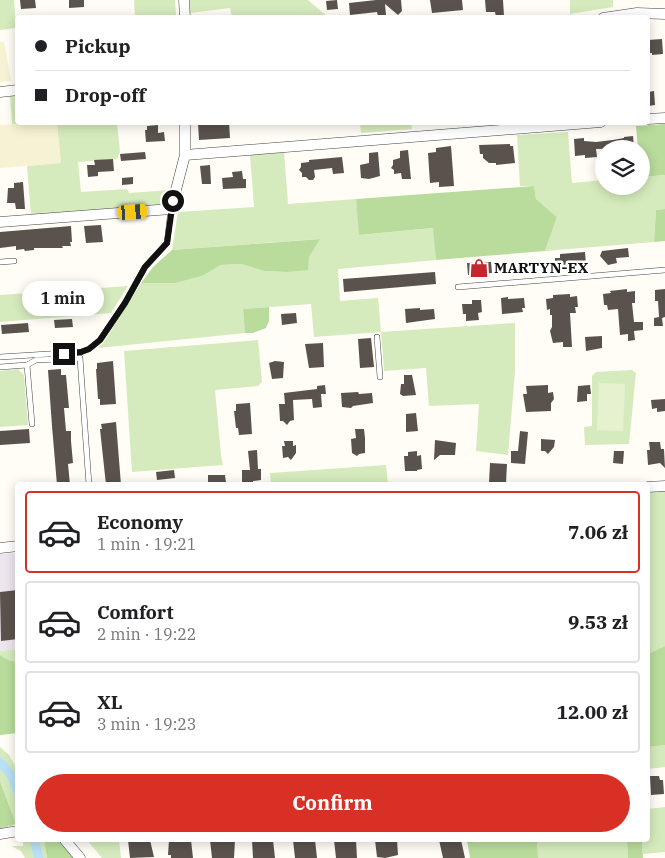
<!DOCTYPE html>
<meta charset="utf-8">
<style>
:root{--surface:#fff;--page:#f6f6f6;--text:#202124;--muted:#757577;--line:#e0e0e0;--accent:#d93025}
body{margin:0;font-family:"IBM Plex Serif",serif;background:var(--page);color:var(--text);height:100vh;display:flex;flex-direction:column;font-size:19px;white-space:nowrap}
*{box-sizing:border-box;margin:0}
p{font-size:16px;color:var(--muted)}
.icon{flex:none;width:28px;height:28px;fill:none;stroke:currentColor;stroke-width:2;stroke-linecap:round;stroke-linejoin:round}
.map{position:relative;flex:1;overflow:hidden}
.drawer{position:absolute;left:15px;top:482px;width:635px;height:360px;display:flex;flex-direction:column;background:var(--surface);border-radius:5px;box-shadow:0 2px 12px #0003}
.drawer>*{flex:none}
.hud{position:absolute;left:15px;top:15px;width:635px;height:110px;border-radius:5px;box-shadow:0 2px 12px #0003;display:grid;align-content:center;height:110px;padding:0 20px;background:var(--surface)}
.fabs{position:absolute;left:595px;top:140px;display:grid;gap:10px}
.fabs a{display:grid;place-items:center;width:55px;height:55px;border-radius:50%;background:var(--surface);box-shadow:0 2px 12px #0003;font-size:25px}
.end{position:absolute;width:22px;height:22px;margin:-11px;border:6px solid #111;background:#fff;box-shadow:0 0 0 2px #fff}
.from{border-radius:50%}
.bubble{position:absolute;height:35px;border-radius:18px;background:var(--surface);box-shadow:0 2px 12px #0003;font-size:16px;font-weight:700;line-height:35px;text-align:center}
.car{position:absolute;width:15px;height:30px;margin:-15px -8px;border-radius:6px;box-shadow:0 0 4px 1px #0007;background:linear-gradient(#f5c518 24%,#345 0 40%,#f5c518 0 76%,#345 0 86%,#f5c518 0)}
.hud b{display:flex;align-items:center;gap:18px;height:48px;font-size:19px}
.hud b+b{border-top:1px solid var(--line)}
.hud i{width:12px;height:12px;background:var(--text)}
ul{padding:9px 0 0;list-style:none}
li{display:flex;align-items:center;gap:15px;height:82px;margin:0 10px 8px;padding:0 10px;border:2px solid var(--line);border-radius:5px}
li div{flex:1}
li b{display:block;font-size:19px}
li em{font-style:normal;font-weight:700}
li.active{border-color:var(--accent)}
li>.icon{width:45px;height:45px;stroke-width:1.5}
.button{display:flex;gap:10px;margin-top:auto;padding:10px 20px}
.button a{flex:1;height:58px;border-radius:30px;background:var(--accent);color:#fff;font-size:20px;font-weight:700;line-height:58px;text-align:center}
.map>svg:first-child{display:block}
.industrial{fill:#eee6ef}
.farmland{fill:#f6f3d4}
.green{fill:#d5ebbd}
.forest{fill:#b9dc9c}
.pitch{fill:#e6f2cf}
.lines{fill:none;stroke-linecap:round;stroke-linejoin:round}
.canal{stroke:#b9e0f7;stroke-width:9}
.building{fill:#5a524d}
.service-casing{stroke:#444;stroke-width:6}
.minor-casing{stroke:#444;stroke-width:11}
.service{stroke:#fff;stroke-width:5}
.minor{stroke:#fff;stroke-width:10}
.route{stroke:#111;stroke-width:6}
.labels{text-anchor:middle;stroke-width:5;stroke-linejoin:round;paint-order:stroke}
.poi-label{font-size:15px;font-weight:bold;fill:#111;stroke:#fff;text-anchor:start}
</style>
<div class="map">
<svg width="665" height="858" viewBox="0 0 665 858">
<rect width="100%" height="100%" fill="#fffdf5"/>
<!-- industrial -->
<path class="industrial" d="M17,553v96l-17,2v-97z"/>
<!-- farmland -->
<path class="farmland" d="M0,42h4l7,39 -11,1z
M32,123h25l4,40 -61,5v-43z"/>
<!-- green -->
<path class="green" d="M0,0h14l2,28 -16,2z
M134,0h41l1,15 -41,2z
M190,0h118l20,17h-96l-2,-9 -40,5z
M570,0h43v7l-43,7z
M10,96h7l1,26 14,1 -20,1z
M57,123h60l3,29 -3,7 -39,3 3,30 46,-3 2,4 41,-3v6l-10,10 -129,10 -4,-50 34,-3z
M360,123h51l1,6 -51,4z
M568,132l4,51 32,-3v6h37v-9l24,-2v34l-9,1 -2,32 -109,9 12,-34 -21,-18 -2,-13h-14l-3,-51z
M284,152l4,52 68,-5 4,36 74,-7 2,32 -98,9 2,32 38,-3 3,34 134,-9v48l-7,84 -32,-4 3,-47 -50,2 -3,-38 -42,3 -3,-39 -67,5 -3,-33 -68,5 2,24 -147,15 6,-6 37,-59h35l26,-7 19,-11 20,-1 23,7 22,1 23,-15 10,-18 -147,11 6,-38 76,-5 -4,-52z
M128,286l-17,27 -111,9v-27z
M258,340l4,42 -4,4 -43,4 6,65 2,10 -91,7 -8,-121z
M18,369l6,6 4,50 -28,2v-56z
M632,370l4,3 -7,71 -44,1 -1,-18 8,-1v-50l4,-4z
M386,465l2,20h-117l-1,-12z
M665,490v156l-17,8v-161z
M17,649v13l-9,-2 -8,-5v-4z
M665,745v22l-17,2v-22z
M0,747l9,8 8,14 -1,55 -16,-43z
M665,807v45l-22,2 -1,-14h6v-31z
M23,840h21l3,18h-22l-4,-7 -10,-5h12z
M87,840h32l2,18h-19z
M537,840h90l1,18h-90z"/>
<!-- forest -->
<path class="forest" d="M665,124v51l-24,2v-28h-3l-2,-23z
M534,186l2,13 21,18 -12,34 -109,9 -3,-32 -74,7 -3,-36z
M665,209v32l-11,1 2,-32z
M320,239l-11,18 -1,13 -22,2 -22,-1 -23,-7 -20,1 -19,11 -26,7h-35l12,-16 19,-17z
M269,307v14l-3,7 -13,5h-8l-2,-24z
M665,646v99l-17,2v-93z
M0,655l8,5 9,2v71l-17,2z
M0,781l16,43 -16,5z
M44,840l17,1 13,17h-27z
M467,840h70l1,18h-68z
M627,840h15l1,18h-15z"/>
<!-- pitch -->
<path class="pitch" d="M599,383l26,1 -2,47 -26,-1z"/>
<g class="lines">
<!-- canal -->
<path class="canal" d="M0,762l11,13 7,17
M34,840l5,18"/>
</g>
<!-- building -->
<path class="building" d="M20,0h15l1,8 -15,1z
M69,0h15v7l-15,1z
M337,0l1,9 -11,1 -1,-9z
M376,0h25l1,11 -4,4 -13,-11 1,11 -8,1 -1,-4 -27,3 -1,-12z
M430,0h32l1,10 -31,3z
M485,0h18l1,16 -8,1 -1,-5h-9z
M662,39l1,15 -11,1v-2h-4v-13z
M654,91l1,14 -7,1v-14z
M206,122h23l1,16 -31,2 -1,-17z
M158,125v8l6,-1 1,9 -19,1 -1,-12h2v-4z
M633,136l1,12 -38,1 1,8 -12,1v-3l-10,1 -1,-17 10,-1v3l12,1 17,-2 11,-2v-1z
M510,144v2h3l2,17 -19,2v-2h-7l-6,-5v-4h-3l-1,-9z
M451,146l3,40 -15,1v-5l-9,1 -2,-30 8,-1v-4z
M408,150l3,29h-9l-1,-6 -7,1v-4l-3,-2 2,-3v-5l7,-2v-7z
M145,152l1,7 -25,2 -1,-7z
M378,152l2,24 -11,3 -8,-1 -1,-13 9,-2v-10z
M342,157l2,16 -11,1 -1,-6 -18,2 1,7 -2,3h-4l-3,-3h-4v-4l-3,-3 2,-3v-4l8,-1v-2z
M113,159l1,12 -16,1v4l-10,1 -1,-12h8l-1,-5z
M210,165l1,19h-9l-2,-18z
M242,171l1,8h3v9l-23,1 -1,-11 11,-1 -1,-5z
M133,177v7l-11,1v-7z
M23,182l2,27h-9l-1,-6h-8l1,-15h6v-5z
M101,225l2,17 -17,1 -2,-17z
M71,226l1,16h-2l1,4h-9l1,2h-29v2l-9,1 -1,-2 -8,1v-4l-16,2v-16z
M628,248l1,9 -13,1 1,5 -9,2 -8,-9 2,-5z
M585,252l1,12 -13,1v3l-11,1 -1,-2h-6v-9h5v-4z
M491,262l1,11 -24,2 -1,-12z
M435,272l1,12 -92,8 -1,-13z
M627,289v3l8,-1v12h-3l2,19h9v8l-9,1 1,9 -7,1v-7l-8,1 -2,-26 -10,1 -1,-5h-3l-1,-11 8,-1 -1,-2z
M665,289v28l-3,1 1,8h-9v-8l5,-1 -1,-16h-3v-11z
M570,294v3l7,-1 1,11h-3l1,6h-6l2,34h-9v-5l-10,1 -3,-12 2,-4v-12h-2v-6l-3,1 -1,-11 7,-1v-3z
M508,297v2l16,-1 1,10h-3l1,4 -21,2 -1,-16z
M472,300h9l1,12 -4,1 1,7 -13,1v-7h-3l-1,-10h10z
M420,308v2l14,-1 1,10 -29,4 -1,-14z
M296,313l1,10 -15,2 -1,-11z
M72,319l1,8 -18,1 -1,-8z
M28,323l1,9 -27,2 -1,-9z
M602,336v12l-16,3 -1,-14z
M371,338l3,29 -14,1 -2,-29z
M323,343l1,24 -15,1 -4,-24z
M113,361l3,43 -16,1v-6h-2l-2,-30h1v-6z
M275,361l9,1 -1,16 -11,1 -3,-16z
M61,369v6h5l3,33h-5l2,23h5v10l2,22 -5,1 2,21h-13l-5,-59 -4,-56z
M404,375h8l4,20 -13,1 -3,-2 1,-10h3z
M325,385l1,9h-5l1,13 -9,1 -1,-9 -19,1 1,20 -4,1 -3,4 -4,-4h-3l-1,-17h6l-1,-11 33,-4v-3z
M548,385v8l5,-1 1,7 -3,4v8l-25,1 -3,-18h4l-1,-8z
M590,385l1,9h-4v7l-10,1 1,-16z
M358,392l1,2 13,-1 1,10 -20,3 -2,2 -9,-1 -1,-14z
M665,399v12l-8,1v-4l-5,1 -1,-9z
M250,403l2,31 -13,1 -1,-7h-2l-2,-17h2v-7z
M416,413l2,18 -12,1v-18z
M116,422l5,63h-15l-6,-56h2l-1,-5z
M29,429l1,14 -30,2v-14z
M355,429h9l1,9v15l-6,1 -2,2 -5,-3 -1,-14 5,-1z
M520,431l8,1 -3,32 -14,-1v-12h7z
M541,439l14,1 -1,7 -6,7 -3,-3h-4z
M435,440l21,3 -1,12h-15l-6,5z
M284,441h9v5l3,-1v8l-5,7 -3,-3 -5,1 -1,-12h3z
M649,442h11l1,7h3l1,19 -5,-5 -12,2 -1,-15h3z
M257,450l1,19h3v11l-8,1v4h-11v-15h8l-2,-19z
M417,451v5l4,-1 1,14 -5,1v1h-12l-1,-15h4v-4z
M614,451h10l-1,13 -10,-1z
M490,463l17,1 -1,19h-17z
M174,470l1,8 -18,2 -1,-8z
M208,475h17l1,8 -18,1z
M18,590v49l-17,2 -1,-49z
M650,776h9l1,4h3l1,14 -13,1z
M128,840h22l4,17 -24,1z
M169,840h22l2,18h-22v-3h-3z
M210,840h25l-1,18h-22z
M252,840h21l2,18h-22z
M293,840h22l2,18h-22z
M334,840h22l1,18h-21z
M375,840h22l1,15 -13,3 -8,-1z
M439,840h22l4,18h-22z"/>
<g class="lines">
<!-- service casing -->
<g class="service-casing">
<path id="service" d="M0,262l14,-1
M458,287l207,-17
M377,337l3,40
M0,357l81,-5 8,-3 11,-9 25,-37 20,-36 22,-24 4,-34
M27,365l5,59
M0,367l27,-2 9,-5 44,-2 9,127"/>
</g>
<!-- minor casing -->
<g class="minor-casing">
<path id="minor" d="M184,0l1,18
M603,18l34,-5 28,1
M0,92l18,-2
M648,119l17,-1
M185,155l416,-33
M0,222l171,-13 14,-54v-33
M648,487l17,-1
M0,548l18,-2
M0,834l18,-3
M65,840l15,18"/>
</g>
<!-- service -->
<use href="#service" class="service"/>
<!-- minor -->
<use href="#minor" class="minor"/>
</g>
<g class="lines">
<!-- route -->
<path class="route" d="M64,354l17,-2 8,-3 11,-9 25,-37 20,-36 22,-24 6,-42"/>
</g>
<!-- icons -->
<defs>
<g id="shop-bare" transform="scale(1.5)"><path d="M-5-2.5h2.3a2.7 3.5 0 0 1 5.4 0H5L5.5 6h-11ZM-1.5-2.5h3a1.5 2.3 0 0 0-3 0Z" fill="#c4262e" stroke="#fff" stroke-width="2.5" paint-order="stroke"/></g>
</defs>
<g fill-rule="evenodd">
<use href="#shop-bare" x="479" y="268"/>
</g>
<g class="labels">
<!-- poi labels -->
<g class="poi-label">
<text x="494" y="273">MARTYN-EX</text>
</g>
</g>
</svg>
<div class="fabs">
<a><svg class="icon" aria-label="layers" viewBox="0 0 24 24"><path d="M12 4l9 5-9 5-9-5zM3 14l9 5 9-5"/></svg></a>
</div>
<i class="end from" style="left:173px;top:201px"></i>
<i class="end" style="left:64px;top:354px"></i>
<div class="bubble" style="left:22px;top:281px;width:82px">1 min</div>
<i class="car" style="left:133px;top:212px;rotate:86deg"></i>
<div class="hud">
<b><i class="from"></i>Pickup</b>
<b><i></i>Drop-off</b>
</div>
<section class="drawer">
<ul>
<li class="active"><svg class="icon" aria-label="car" viewBox="0 0 24 24"><path d="M5 17H2v-5l4-1 3-4h7l3 4 3 1v5h-3M9 17h6M6 11h13"/><circle cx="7" cy="17" r="2"/><circle cx="17" cy="17" r="2"/></svg><div><b>Economy</b><p>1 min · 19:21</p></div><em>7.06 zł</em></li>
<li><svg class="icon" aria-label="car" viewBox="0 0 24 24"><path d="M5 17H2v-5l4-1 3-4h7l3 4 3 1v5h-3M9 17h6M6 11h13"/><circle cx="7" cy="17" r="2"/><circle cx="17" cy="17" r="2"/></svg><div><b>Comfort</b><p>2 min · 19:22</p></div><em>9.53 zł</em></li>
<li><svg class="icon" aria-label="car" viewBox="0 0 24 24"><path d="M5 17H2v-5l4-1 3-4h7l3 4 3 1v5h-3M9 17h6M6 11h13"/><circle cx="7" cy="17" r="2"/><circle cx="17" cy="17" r="2"/></svg><div><b>XL</b><p>3 min · 19:23</p></div><em>12.00 zł</em></li>
</ul>
<div class="button"><a>Confirm</a></div>
</section>
</div>
